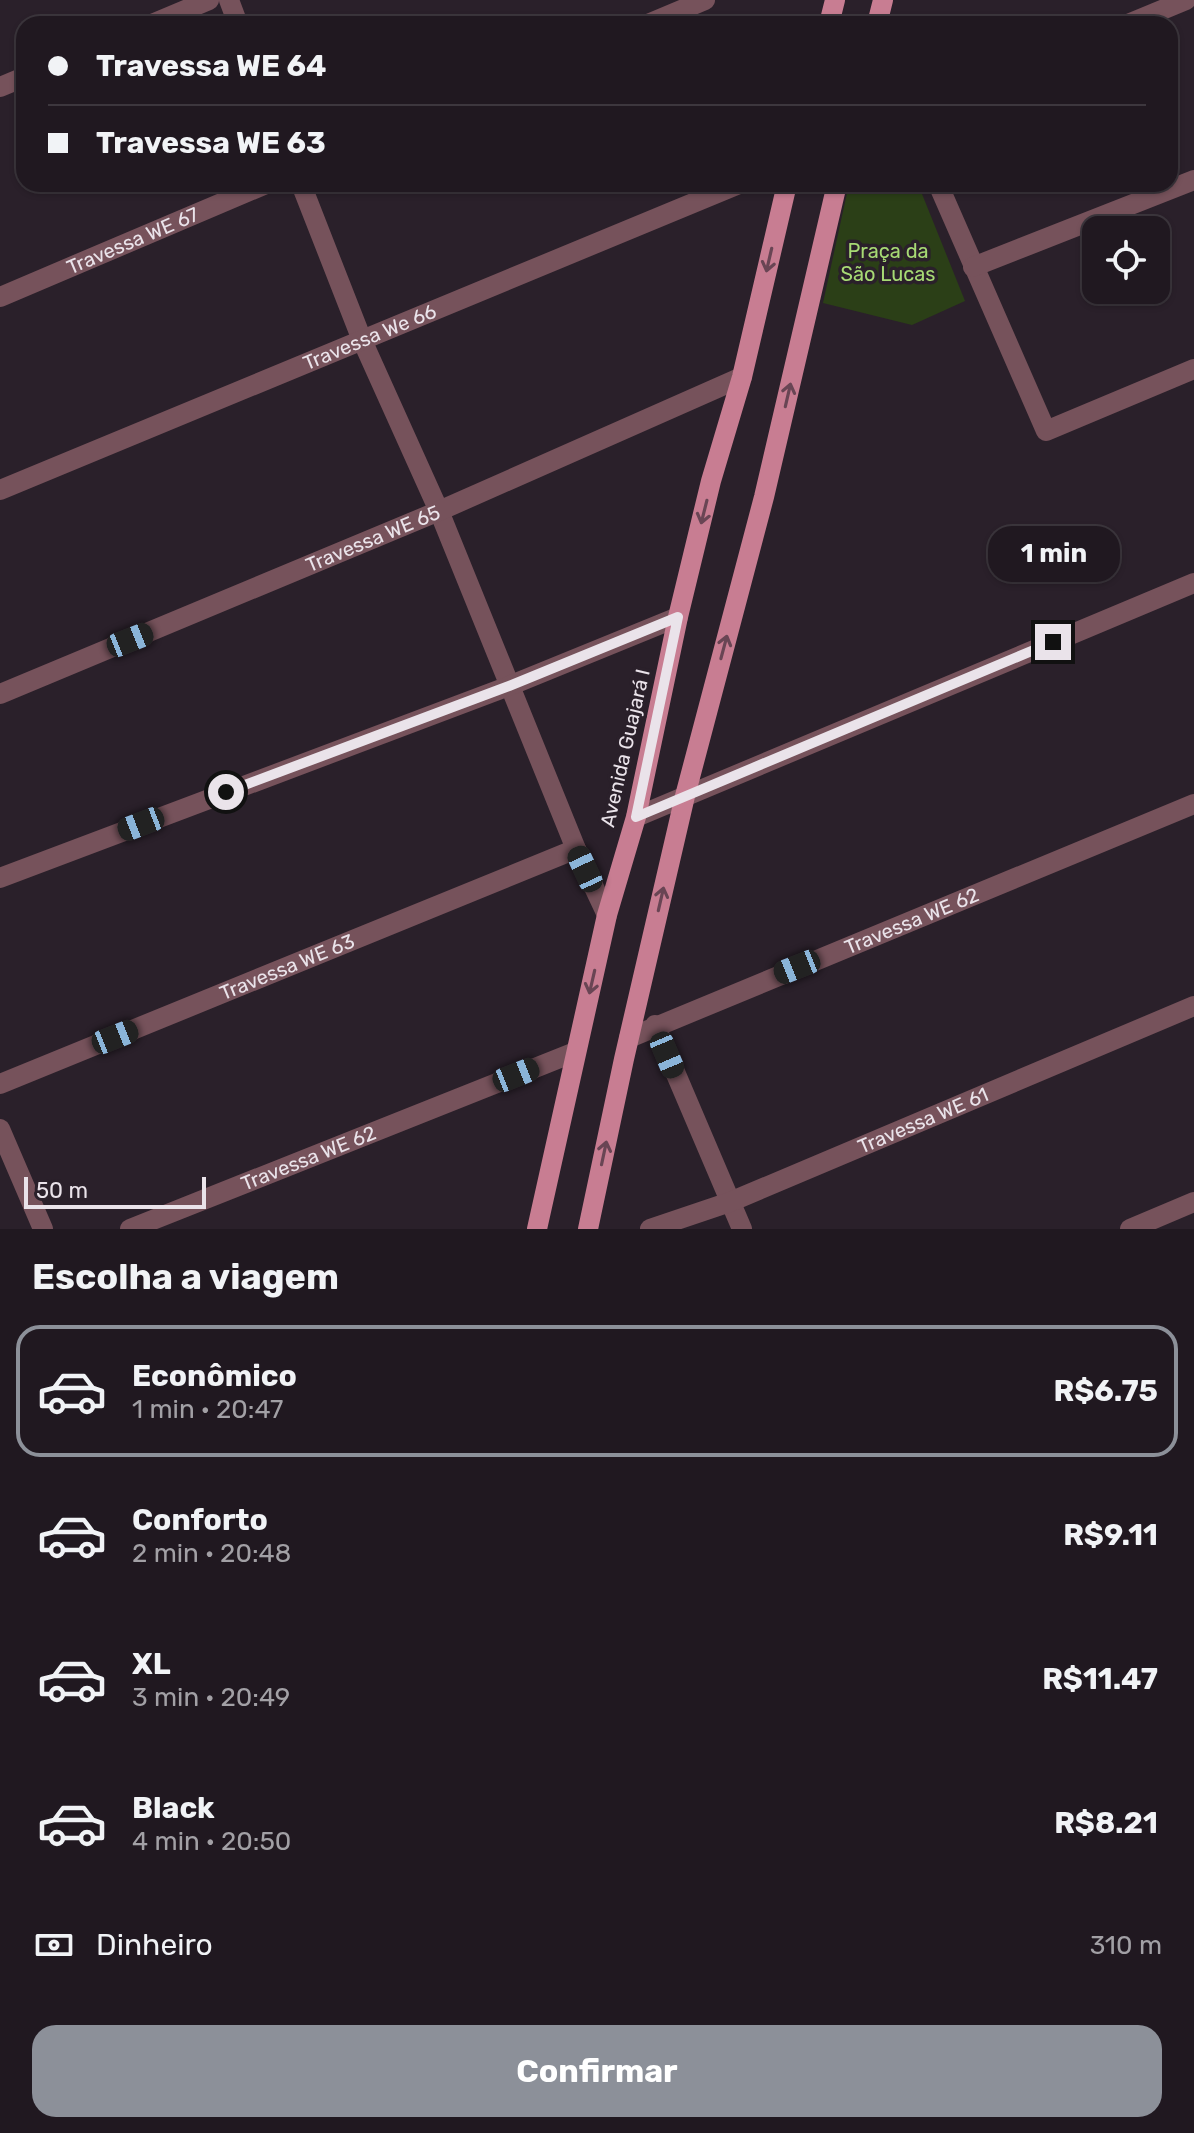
<!DOCTYPE html>
<html lang="pt">
<meta charset="utf-8">
<style>
:root{--surface:#201820;--page:#2d252d;--text:#f1f3f6;--muted:#a2a0a5;--line:#3d373e;--accent:#8c9099}
body{margin:0;font-family:Rubik,sans-serif;background:var(--page);color:var(--text);height:100vh;display:flex;flex-direction:column;font-size:30px;white-space:nowrap}
*{box-sizing:border-box;margin:0}
p{font-size:26px;color:var(--muted)}
.icon{flex:none;width:44px;height:44px;fill:none;stroke:currentColor;stroke-width:2;stroke-linecap:round;stroke-linejoin:round}
.map{position:relative;height:1229px;overflow:hidden}
.panel{display:flex;flex-direction:column;background:var(--surface);flex:1}
.panel>*{flex:none}
.hud{position:absolute;left:16px;top:16px;width:1162px;height:176px;border-radius:24px;box-shadow:0 2px 6px #0004,0 0 0 2px var(--line);display:grid;align-content:center;height:176px;padding:0 32px;background:var(--surface)}
.controls{position:absolute;left:1082px;top:216px;display:grid;gap:16px}
.controls a{display:grid;place-items:center;width:88px;height:88px;border-radius:16px;background:var(--surface);box-shadow:0 2px 6px #0004,0 0 0 2px var(--line);font-size:40px}
.scale{position:absolute;left:24px;bottom:20px;width:182px;box-sizing:border-box;padding-left:8px;border:4px solid #eae3ea;border-top:0;font-size:22px;line-height:28px;white-space:nowrap;color:#eae3ea;-webkit-text-stroke:6px #2a202a;paint-order:stroke}
.end{position:absolute;width:36px;height:36px;margin:-18px;border:10px solid #eae3ea;background:#111;box-shadow:0 0 0 4px #111}
.from{border-radius:50%}
.bubble{position:absolute;height:56px;border-radius:24px;background:var(--surface);box-shadow:0 2px 6px #0004,0 0 0 2px var(--line);font-size:26px;font-weight:700;line-height:56px;text-align:center}
.car{position:absolute;width:24px;height:48px;margin:-24px -12px;border-radius:10px;box-shadow:0 0 6px 2px #0007;background:linear-gradient(#222 24%,#8ab4d8 0 40%,#222 0 76%,#8ab4d8 0 86%,#222 0)}
.hud b{display:flex;align-items:center;gap:28px;height:76px;font-size:30px}
.hud b+b{border-top:2px solid var(--line)}
.hud i{width:20px;height:20px;background:var(--text)}
ul{padding:0;list-style:none}
li{display:flex;align-items:center;gap:24px;height:132px;margin:0 16px 12px;padding:0 16px;border:4px solid transparent;border-radius:24px}
li div{flex:1}
li b{display:block;font-size:30px}
li em{font-style:normal;font-weight:700}
li.on{border-color:var(--accent)}
li>.icon{width:72px;height:72px;stroke-width:1.5}
h2{padding:0 32px;font-size:36px;line-height:96px}
.pay{display:flex;align-items:center;gap:20px;height:88px;padding:0 32px;font-size:30px}
.pay p{margin-inline-start:auto}
.button{display:flex;gap:16px;margin-top:auto;padding:16px 32px}
.button a{flex:1;height:92px;border-radius:24px;background:var(--accent);color:#fff;font-size:32px;font-weight:700;line-height:92px;text-align:center}
.map>svg:first-child{display:block}
.green{fill:#2b3f17}
.lines{fill:none;stroke-linecap:round;stroke-linejoin:round}
.minor{stroke:#76525b;stroke-width:20}
.major{stroke:#c87d92;stroke-width:20}
.oneway{stroke:#694554}
.route{stroke:#eae3ea;stroke-width:10}
.labels{text-anchor:middle;stroke-width:7;stroke-linejoin:round;paint-order:stroke}
.street-label{font-size:20px;fill:#eae3ea;stroke:#2a202a}
.park-label{font-size:20px;fill:#a7da74;stroke:#2a202a}
</style>
<div class="map">
<svg width="1194" height="1229" viewBox="0 0 1194 1229">
<rect width="100%" height="100%" fill="#2a202a"/>
<!-- green -->
<path class="green" d="M849,184h69l47,117 -53,24 -89,-22z"/>
<g class="lines">
<!-- minor -->
<g class="minor">
<path d="M229,0l9,24"/>
<path d="M152,24l57,-24"/>
<path d="M648,24l57,-24"/>
<path d="M1128,24l58,-24"/>
<path d="M0,87l24,-10"/>
<path d="M301,184l61,156 77,171 137,338 31,66"/>
<path d="M938,184l108,247 148,-62"/>
<path d="M973,267l221,-87"/>
<path id="s1" d="M0,297l266,-113"/>
<path id="s2" d="M0,490l739,-306"/>
<path id="s3" d="M0,694l439,-183 303,-134"/>
<path d="M636,817l558,-234"/>
<path d="M0,878l509,-192 169,-69"/>
<path d="M655,1025l87,204"/>
<path id="s4" d="M629,1038l565,-234"/>
<path id="s5" d="M0,1084l576,-235"/>
<path d="M0,1129l43,100"/>
<path id="s6" d="M130,1229l445,-177"/>
<path id="s7" d="M650,1229l80,-27 464,-196"/>
<path d="M1130,1229l64,-27"/>
</g>
<!-- major -->
<path class="major" d="M829,24l6,-24
M877,24l6,-24
M537,1229l70,-314 29,-98 42,-200 33,-136 31,-104 45,-193
M588,1229l36,-170 61,-263 79,-299 73,-313"/>
</g>
<!-- one-way arrows -->
<defs><path id="oneway-shaft" d="M-6 0H5M1.5-3L5.5 0L1.5 3" fill="none" stroke-width="1.6" stroke-linecap="round" stroke-linejoin="round" transform="scale(2)"/></defs>
<g class="oneway">
<use href="#oneway-shaft" transform="translate(769 260) rotate(103)"/>
<use href="#oneway-shaft" transform="translate(788 395) rotate(-77)"/>
<use href="#oneway-shaft" transform="translate(704 512) rotate(104)"/>
<use href="#oneway-shaft" transform="translate(724 647) rotate(-75)"/>
<use href="#oneway-shaft" transform="translate(661 899) rotate(-77)"/>
<use href="#oneway-shaft" transform="translate(592 982) rotate(103)"/>
<use href="#oneway-shaft" transform="translate(604 1153) rotate(-78)"/>
</g>
<g class="lines">
<!-- route -->
<path class="route" d="M226,792l283,-106 169,-69 -42,200 417,-175"/>
</g>
<g class="labels">
<!-- street labels -->
<g class="street-label">
<text dy="7" stroke="none"><textPath href="#s1" startOffset="144">Travessa WE 67</textPath></text>
<text dy="7" stroke="none"><textPath href="#s2" startOffset="400">Travessa We 66</textPath></text>
<text dy="7" stroke="none"><textPath href="#s3" startOffset="404">Travessa WE 65</textPath></text>
<text transform="translate(625 748) rotate(-77)" y="7">Avenida Guajará I</text>
<text dy="7" stroke="none"><textPath href="#s4" startOffset="306">Travessa WE 62</textPath></text>
<text dy="7" stroke="none"><textPath href="#s5" startOffset="310">Travessa WE 63</textPath></text>
<text dy="7" stroke="none"><textPath href="#s7" startOffset="294">Travessa WE 61</textPath></text>
<text dy="7" stroke="none"><textPath href="#s6" startOffset="192">Travessa WE 62</textPath></text>
</g>
<!-- park labels -->
<g class="park-label">
<text x="888" y="258">Praça da<tspan x="888" dy="23">São Lucas</tspan></text>
</g>
</g>
</svg>
<div class="controls">
<a><svg class="icon" aria-label="locate" viewBox="0 0 24 24"><circle cx="12" cy="12" r="6"/><path d="M12 2v4M12 18v4M2 12h4M18 12h4"/></svg></a>
</div>
<div class="scale">50 m</div>
<i class="end from" style="left:226px;top:792px"></i>
<i class="end" style="left:1053px;top:642px"></i>
<div class="bubble" style="left:988px;top:526px;width:132px">1 min</div>
<i class="car" style="left:130px;top:640px;rotate:68deg"></i>
<i class="car" style="left:141px;top:824px;rotate:249deg"></i>
<i class="car" style="left:585px;top:869px;rotate:335deg"></i>
<i class="car" style="left:797px;top:967px;rotate:248deg"></i>
<i class="car" style="left:115px;top:1037px;rotate:68deg"></i>
<i class="car" style="left:667px;top:1055px;rotate:157deg"></i>
<i class="car" style="left:516px;top:1075px;rotate:68deg"></i>
<div class="hud">
<b><i class="from"></i>Travessa WE 64</b>
<b><i></i>Travessa WE 63</b>
</div>
</div>
<section class="panel">
<h2>Escolha a viagem</h2>
<ul>
<li class="on"><svg class="icon" aria-label="car" viewBox="0 0 24 24"><path d="M5 17H2v-5l4-1 3-4h7l3 4 3 1v5h-3M9 17h6M6 11h13"/><circle cx="7" cy="17" r="2"/><circle cx="17" cy="17" r="2"/></svg><div><b>Econômico</b><p>1 min · 20:47</p></div><em>R$6.75</em></li>
<li><svg class="icon" aria-label="car" viewBox="0 0 24 24"><path d="M5 17H2v-5l4-1 3-4h7l3 4 3 1v5h-3M9 17h6M6 11h13"/><circle cx="7" cy="17" r="2"/><circle cx="17" cy="17" r="2"/></svg><div><b>Conforto</b><p>2 min · 20:48</p></div><em>R$9.11</em></li>
<li><svg class="icon" aria-label="car" viewBox="0 0 24 24"><path d="M5 17H2v-5l4-1 3-4h7l3 4 3 1v5h-3M9 17h6M6 11h13"/><circle cx="7" cy="17" r="2"/><circle cx="17" cy="17" r="2"/></svg><div><b>XL</b><p>3 min · 20:49</p></div><em>R$11.47</em></li>
<li><svg class="icon" aria-label="car" viewBox="0 0 24 24"><path d="M5 17H2v-5l4-1 3-4h7l3 4 3 1v5h-3M9 17h6M6 11h13"/><circle cx="7" cy="17" r="2"/><circle cx="17" cy="17" r="2"/></svg><div><b>Black</b><p>4 min · 20:50</p></div><em>R$8.21</em></li>
</ul>
<div class="pay"><svg class="icon" aria-label="cash" viewBox="0 0 24 24"><path d="M3 7h18v10H3z"/><circle cx="12" cy="12" r="2"/></svg>Dinheiro<p>310 m</p></div>
<div class="button"><a>Confirmar</a></div>
</section>
